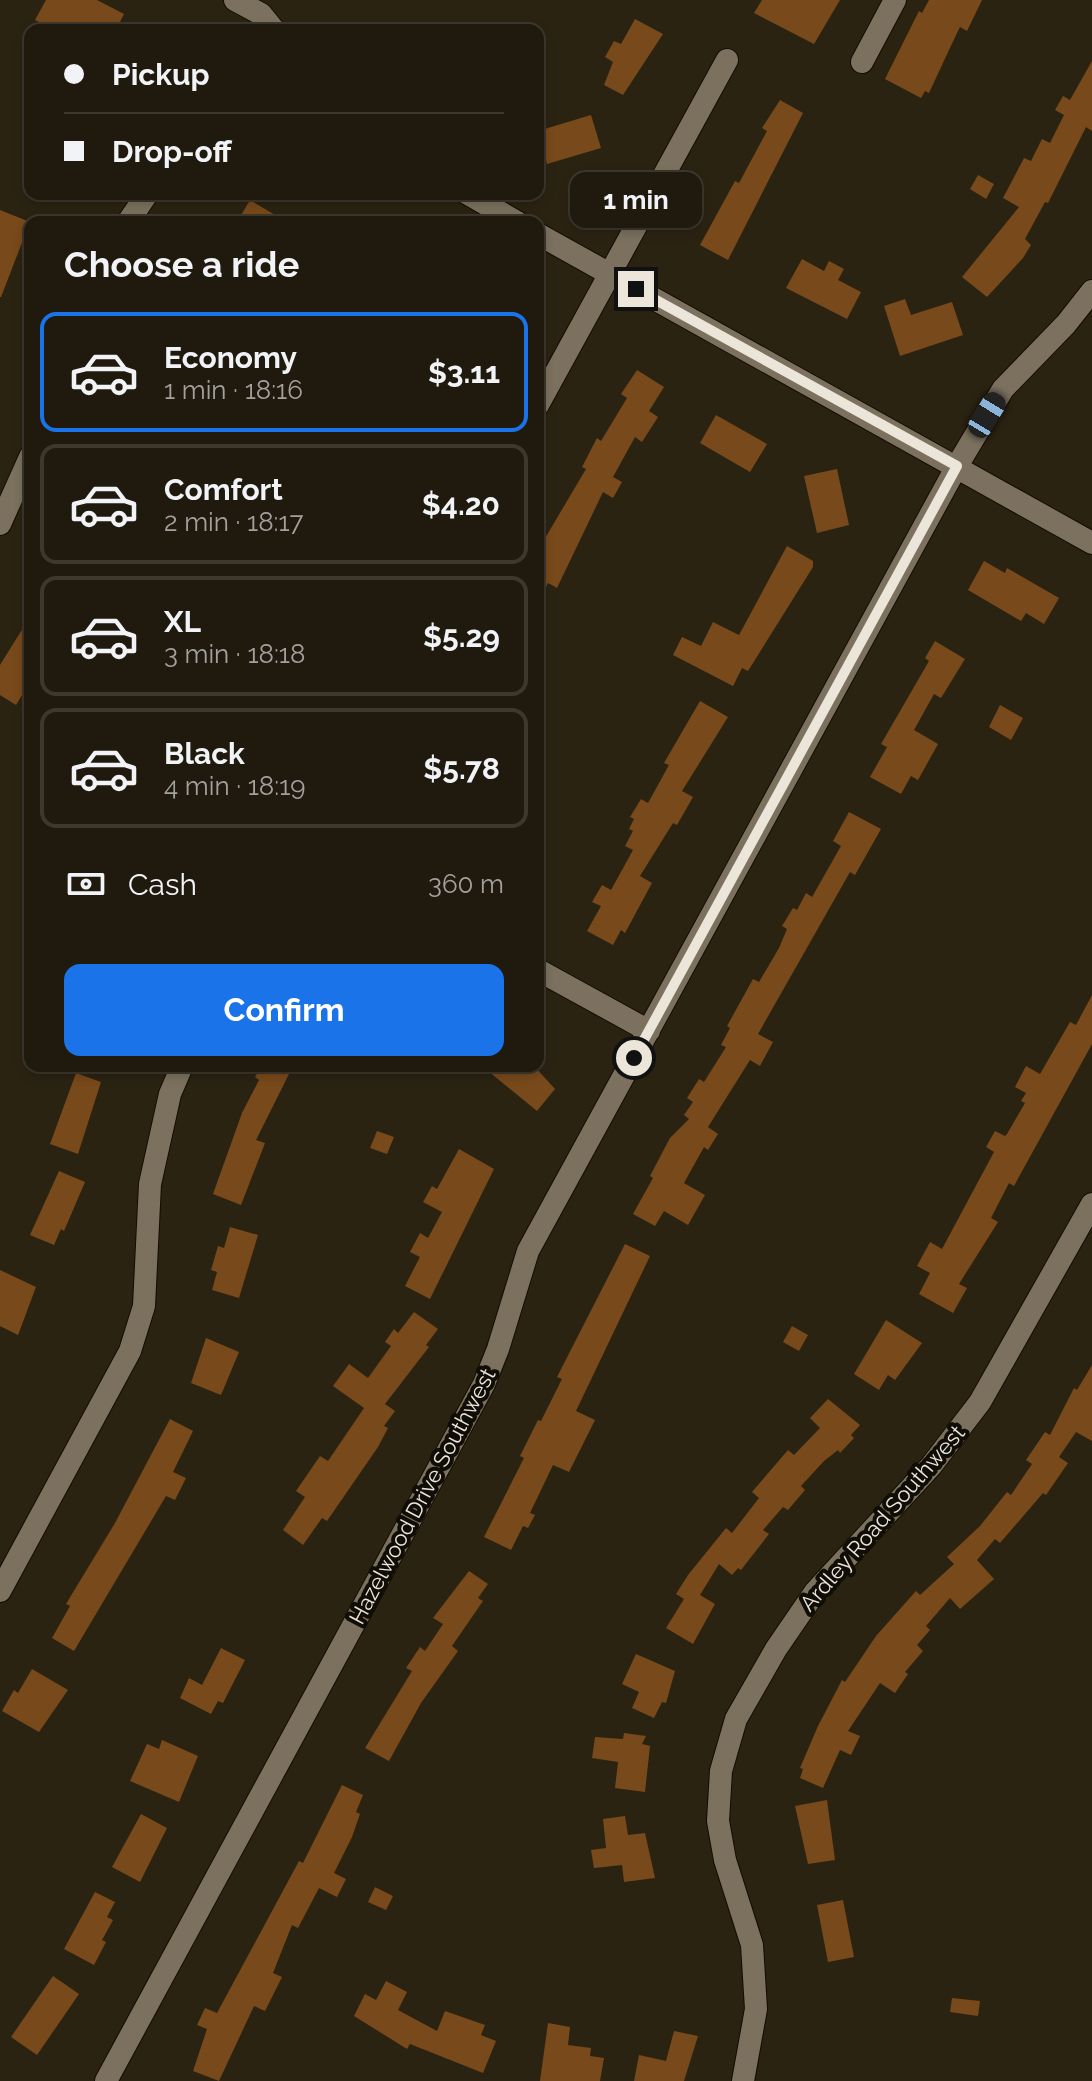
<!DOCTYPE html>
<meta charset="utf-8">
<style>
:root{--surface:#201a0e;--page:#2d271c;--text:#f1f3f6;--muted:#a2a19e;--line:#3d382e;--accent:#1a73e8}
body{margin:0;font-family:Raleway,sans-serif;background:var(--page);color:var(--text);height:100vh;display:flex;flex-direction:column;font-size:30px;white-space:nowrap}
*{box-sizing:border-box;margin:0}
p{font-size:26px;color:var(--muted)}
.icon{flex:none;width:44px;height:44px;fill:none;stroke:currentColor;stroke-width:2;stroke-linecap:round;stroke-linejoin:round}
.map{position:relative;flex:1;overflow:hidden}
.details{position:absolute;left:24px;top:216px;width:520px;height:856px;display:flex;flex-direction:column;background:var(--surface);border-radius:16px;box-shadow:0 4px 12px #0003,0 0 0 2px var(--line)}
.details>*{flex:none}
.top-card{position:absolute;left:24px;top:24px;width:520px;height:176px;border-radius:16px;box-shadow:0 4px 12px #0003,0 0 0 2px var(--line);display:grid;align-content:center;height:176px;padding:0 40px;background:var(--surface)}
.end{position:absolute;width:36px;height:36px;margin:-18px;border:10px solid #ebe5da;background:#111;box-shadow:0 0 0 4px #111}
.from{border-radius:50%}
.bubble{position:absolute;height:56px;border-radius:16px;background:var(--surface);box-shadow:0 4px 12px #0003,0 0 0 2px var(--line);font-size:26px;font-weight:700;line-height:56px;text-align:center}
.car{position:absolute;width:24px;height:48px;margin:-24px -12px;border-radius:10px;box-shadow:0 0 6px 2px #0007;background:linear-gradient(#222 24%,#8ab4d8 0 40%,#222 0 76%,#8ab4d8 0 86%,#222 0)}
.top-card b{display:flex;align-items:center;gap:28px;height:76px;font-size:30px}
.top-card b+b{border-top:2px solid var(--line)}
.top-card i{width:20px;height:20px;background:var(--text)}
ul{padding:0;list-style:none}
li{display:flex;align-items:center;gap:24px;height:120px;margin:0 16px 12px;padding:0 24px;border:4px solid var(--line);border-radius:16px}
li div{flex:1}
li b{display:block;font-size:30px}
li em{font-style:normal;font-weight:700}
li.active{border-color:var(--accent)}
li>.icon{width:72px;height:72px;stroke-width:1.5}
h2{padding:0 40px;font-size:36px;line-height:96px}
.pay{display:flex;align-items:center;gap:20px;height:88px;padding:0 40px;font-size:30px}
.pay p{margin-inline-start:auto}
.action{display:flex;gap:16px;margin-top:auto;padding:16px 40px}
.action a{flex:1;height:92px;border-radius:16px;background:var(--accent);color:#fff;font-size:32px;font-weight:700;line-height:92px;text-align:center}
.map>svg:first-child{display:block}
.building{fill:#78491a}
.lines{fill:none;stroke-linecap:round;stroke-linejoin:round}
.minor-casing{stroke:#140c01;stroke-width:24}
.minor{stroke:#7b715e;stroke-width:22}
.route{stroke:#ebe5da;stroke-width:10}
.labels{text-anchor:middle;stroke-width:8;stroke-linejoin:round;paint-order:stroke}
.street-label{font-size:22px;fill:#ebe5da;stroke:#100d06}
</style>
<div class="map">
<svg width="1092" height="2081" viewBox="0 0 1092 2081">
<rect width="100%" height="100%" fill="#2b2312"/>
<!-- building -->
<path class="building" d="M46,0h51l27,14 -8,16h-62l-19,-10z
M762,0h78l-26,44 -60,-31z
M929,0h53l-15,31 -7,-4 -4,8 -27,58 -4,-2 -4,7 -36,-19 34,-68 3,2z
M635,19l28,15 -40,61 -19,-10 9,-23 -8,-5 9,-16 7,3z
M1092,61v70l-6,-4 -38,76 -3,-1 -20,37 6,6 -8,13 -36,39 -25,-20 57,-70 -16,-9 21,-40 7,3 11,-22 8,4 14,-28 -9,-5 8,-14 7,4z
M780,100l23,13 -75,147 -28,-15 35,-64 4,2 28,-52 -5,-3z
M591,115l10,33 -54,16 -9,-33z
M978,175l16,9 -8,15 -16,-10z
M250,200l37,22h-50z
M0,210l30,12 -29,75h-1z
M802,259l22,12 5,-10 15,8 -6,11 23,12 -14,27 -61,-31z
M905,299l6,16 41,-13 11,33 -63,21 -16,-50z
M637,370l27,17 -15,24 9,6 -16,25 -7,-5 -22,40 9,5 -9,16 -10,-6 -46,96 -9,-5 -10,20v-53l48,-81 -4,-2 15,-29 4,3 26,-43 -6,-4z
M716,415l51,29 -17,28 -50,-29z
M837,469l12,56 -32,8 -13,-57z
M787,546l26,15v6l-65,104 -6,-3 -9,18 -60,-31 9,-18 19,9 12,-24 26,13z
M984,561l21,12 2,-5 52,30 -15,26 -18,-11 -5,8 -53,-31z
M30,617v65l-14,23 -16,-10v-30z
M935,641l30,18 -24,39 -7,-4 -20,36 24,14 -20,36 -7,-4 -10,18 -31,-17 17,-30 -6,-3 48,-83 -4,-3z
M700,701l28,16 -46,74 11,6 -16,28 -4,-2 -33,53 12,7 -27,50 -4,-3 -8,15 -26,-14 14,-25 -9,-4 10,-17 9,5 22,-40 -8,-4 8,-15 -4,-2 5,-10 -4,-2 11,-18 7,4 21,-38 -5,-2z
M1000,705l23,13 -12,22 -22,-13z
M849,812l32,17 -26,46 -5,-3 -92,162 15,8 -13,24 -10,-6 -42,67 10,7 -10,16 -4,-3 -20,36 21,12 -17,30 -24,-14 -9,15 -22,-12 20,-36 -3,-2 20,-38 19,-19 -5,-4 9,-13 -6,-4 12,-19 5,3 22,-35 -5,-2 9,-17 -3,-2 26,-47 6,3 20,-34 8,-19 -5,-3 11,-18 4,2 9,-17 6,4 29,-51 -8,-5z
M1092,995v49l-78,142 -5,-3 -18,35 7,4 -39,62 8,4 -14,25 -34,-19 11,-21 -13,-7 13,-24 12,7 52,-97 -8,-5 9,-16 10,5 2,-2 18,-31 -4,-2 5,-8 -11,-6 11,-21 14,8 30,-52 6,3z
M261,1066h32l-37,74 9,3 -24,62 -28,-11 29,-81 17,-33 -4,-3z
M482,1066h52l21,23 -18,22z
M76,1073l25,9 -23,72 -28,-10z
M377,1131l17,6 -7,17 -17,-6z
M459,1149l35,20 -64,130 -25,-13 15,-29 -10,-5 10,-19 8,5 14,-26 -19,-10 9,-16 5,3z
M59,1171l26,11 -21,49 -3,-2 -7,16 -24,-10z
M230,1227l28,8 -19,63 -27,-8 5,-18 -6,-2 7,-24 6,2z
M625,1244l25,12 -74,155 19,9 -26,52 -16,-7 -23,48 5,2 -7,13 -5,-2 -12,24 -27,-13 40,-79 -4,-2 18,-36 3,1 21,-42 -5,-2z
M0,1270l36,17 -18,48 -18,-9z
M414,1312l24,17 -12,16 3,2 -44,57 10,7 -11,15 4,2 -10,19 -51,74 -5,-3 -19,27 -20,-15 22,-33 -9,-6 24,-35 8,5 36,-53 -31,-22 16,-22 19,14 23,-32 -6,-4 9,-13 4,4z
M886,1320l36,23 -27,37 -7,-5 -9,15 -25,-16z
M792,1326l16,9 -9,16 -16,-9z
M206,1338l33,14 -18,43 -30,-12z
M1092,1365v76l-16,-9 -17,25 9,6 -22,32 -3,-2 -43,50 -5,-4 -18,21 17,19 -34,30 -10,-11 -24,28 4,4 -13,15 6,6 -18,21 3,2 -13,19 -15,-10 -32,48 12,5 -9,19 -11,-5 -17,38 -23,-10 3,-9 -3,-1 18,-42 24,-46 3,2 31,-46 40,-45 4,4 34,-31 -7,-7 33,-31 27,-34 4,3 21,-31 -6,-4 19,-28 5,3 24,-47 3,2z
M828,1399l32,26 -9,10 3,3 -14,15 -2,-3 -14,11 -23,25 4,4 -17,20 -5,-3 -20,23 6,4 -28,36 -3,-2 -6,7 -13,-11 -19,31 15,9 -22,40 -27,-16 18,-29 -8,-5 12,-19 38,-47 6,5 27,-35 -7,-6 36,-42 6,5 26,-27 -10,-10z
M170,1419l23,12 -20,41 13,6 -11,22 -9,-4 -92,155 -22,-13 18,-32 -4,-2 49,-81z
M469,1571l19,13 -10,14 5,3 -31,45 6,5 -37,52 -32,58 -24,-13 47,-77 -6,-3 14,-21 5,4 18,-27 -10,-6z
M221,1648l24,12 -22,43 -5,-2 -7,13 -31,-16 9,-20 13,7z
M636,1654l39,17 -9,32 -4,-1 -8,16 -22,-10 7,-16 -17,-8z
M32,1669l36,21 -29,42 -37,-21 12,-21 4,3z
M624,1733l22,3 -4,8 8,2 -5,46 -30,-4 3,-26 -26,-4 3,-21 28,2z
M162,1740l36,16 -19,46 -49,-21 17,-37 12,5z
M342,1785l21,10 -7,17 4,2 -8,23 -18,36 12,6 -9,18 -18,-9 -21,40 -6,-3 -19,48 9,4 -17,34 -11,-5 -35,75 -26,-10 14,-42 -10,-4 8,-17 12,5 82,-152 4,2z
M827,1800l8,60 -27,4 -13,-58z
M141,1814l26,14 -27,54 -28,-15z
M625,1816l3,19 17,-2 10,45 -31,4 -2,-17 -28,3 -3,-18 15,-2 -3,-29z
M375,1887l18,9 -7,14 -18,-8z
M95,1892l20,10 -8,15 6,3 -11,20 4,2 -12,23 -30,-16z
M843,1900l11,57 -26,5 -11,-57z
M53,1976l26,18 -42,61 -26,-18z
M386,1981l21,11 -9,18 39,21 8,-20 40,14 -4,10 15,6 -13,32 -73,-29 -3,5 -53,-33 11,-22 11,6z
M952,1998l28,3 -2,15 -28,-4z
M548,2023l22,4 -2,18 23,3 -1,8 14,2 -4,23h-60z
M674,2031l24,5 -14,45h-50l5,-26 27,6z"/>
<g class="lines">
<!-- minor casing -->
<g class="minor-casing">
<path id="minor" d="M235,0l26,14 13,16
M862,62l33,-62
M468,194l49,28
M128,222l19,-28
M538,234l554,309
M538,405l189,-345
M0,524l30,-67
M538,970l111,61
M0,1591l130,-240 14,-45 6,-122 20,-90 12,-28
M106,2081l378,-697 14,-35 30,-98 429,-785 46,-77 63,-65 26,-33
M743,2081l13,-72 -4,-64 -27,-85 -7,-39 3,-50 15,-52 40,-70 39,-57 116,-126 49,-64 112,-198"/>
</g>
<!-- minor -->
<use href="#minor" class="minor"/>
</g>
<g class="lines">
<!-- route -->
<path class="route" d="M634,1058l323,-592 -321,-177"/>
</g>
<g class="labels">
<!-- street labels -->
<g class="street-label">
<text transform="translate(422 1496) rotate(-62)" y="8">Hazelwood Drive Southwest</text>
<text transform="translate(882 1518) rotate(-49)" y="8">Ardley Road Southwest</text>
</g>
</g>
</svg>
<i class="end from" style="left:634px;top:1058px"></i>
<i class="end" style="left:636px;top:289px"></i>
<div class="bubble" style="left:570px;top:172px;width:132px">1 min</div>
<i class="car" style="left:987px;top:415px;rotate:31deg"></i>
<div class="top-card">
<b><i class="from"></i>Pickup</b>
<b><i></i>Drop-off</b>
</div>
<section class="details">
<h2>Choose a ride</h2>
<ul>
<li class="active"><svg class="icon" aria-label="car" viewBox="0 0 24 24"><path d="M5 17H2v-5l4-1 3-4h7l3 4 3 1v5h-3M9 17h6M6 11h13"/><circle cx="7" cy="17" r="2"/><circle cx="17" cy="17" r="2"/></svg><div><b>Economy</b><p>1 min · 18:16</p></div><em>$3.11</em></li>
<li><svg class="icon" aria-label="car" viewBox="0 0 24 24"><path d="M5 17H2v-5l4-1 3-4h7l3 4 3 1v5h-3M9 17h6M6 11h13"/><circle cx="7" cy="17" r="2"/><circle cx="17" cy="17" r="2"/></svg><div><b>Comfort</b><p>2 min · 18:17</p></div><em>$4.20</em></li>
<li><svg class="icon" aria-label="car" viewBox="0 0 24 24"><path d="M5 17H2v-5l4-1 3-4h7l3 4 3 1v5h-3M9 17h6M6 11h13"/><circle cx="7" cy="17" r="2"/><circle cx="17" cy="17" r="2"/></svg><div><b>XL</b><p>3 min · 18:18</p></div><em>$5.29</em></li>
<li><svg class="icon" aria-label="car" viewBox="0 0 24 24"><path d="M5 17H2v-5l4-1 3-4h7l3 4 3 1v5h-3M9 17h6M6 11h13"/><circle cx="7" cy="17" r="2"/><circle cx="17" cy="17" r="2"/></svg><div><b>Black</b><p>4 min · 18:19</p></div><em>$5.78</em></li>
</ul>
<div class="pay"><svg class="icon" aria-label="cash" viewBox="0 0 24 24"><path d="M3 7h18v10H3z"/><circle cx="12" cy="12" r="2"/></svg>Cash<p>360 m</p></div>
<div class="action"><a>Confirm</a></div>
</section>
</div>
